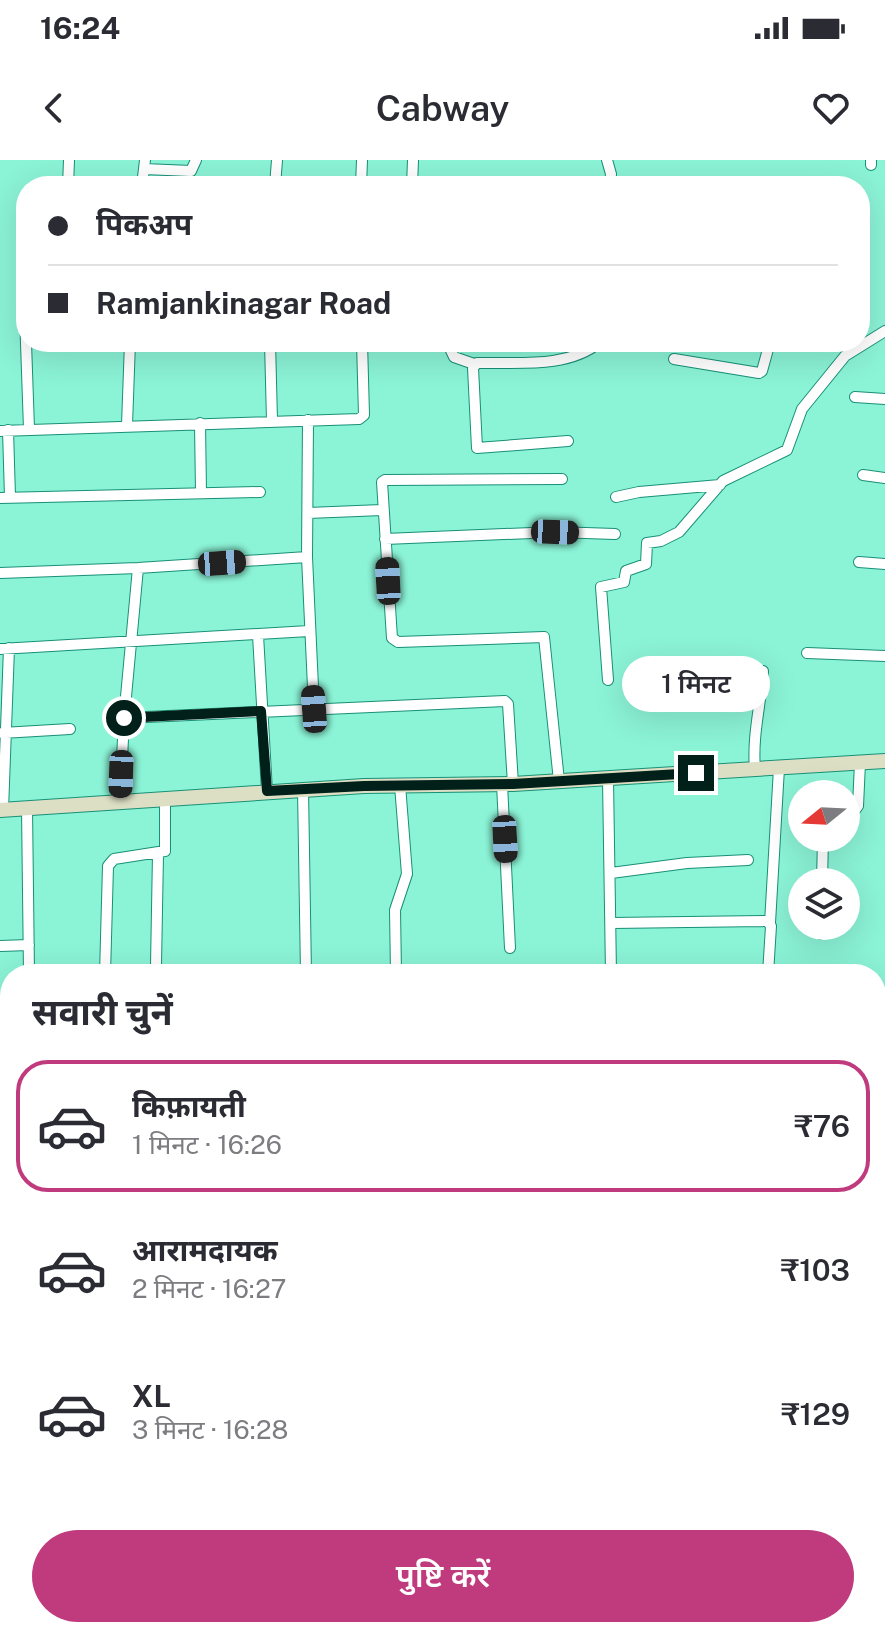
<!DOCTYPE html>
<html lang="hi">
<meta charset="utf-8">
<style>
:root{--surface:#fff;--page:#f7f7f7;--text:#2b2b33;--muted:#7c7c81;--line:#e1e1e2;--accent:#c03b7e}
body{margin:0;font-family:"Public Sans","Noto Sans Devanagari",sans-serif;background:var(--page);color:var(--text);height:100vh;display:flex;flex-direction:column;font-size:30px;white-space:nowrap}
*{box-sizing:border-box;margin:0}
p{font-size:26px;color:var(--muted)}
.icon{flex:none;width:44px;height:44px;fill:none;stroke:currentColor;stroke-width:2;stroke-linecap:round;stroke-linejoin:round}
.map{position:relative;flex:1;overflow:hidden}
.details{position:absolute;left:0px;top:804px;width:886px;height:674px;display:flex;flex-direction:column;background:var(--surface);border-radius:32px 32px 0 0;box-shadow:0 8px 32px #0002}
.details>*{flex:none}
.guide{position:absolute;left:16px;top:16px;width:854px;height:176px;border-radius:32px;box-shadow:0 8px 32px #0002;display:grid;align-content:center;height:176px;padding:0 32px;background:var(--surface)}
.needle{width:52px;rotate:252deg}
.buttons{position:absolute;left:788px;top:620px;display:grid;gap:16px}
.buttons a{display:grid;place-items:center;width:72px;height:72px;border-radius:50%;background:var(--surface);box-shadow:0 8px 32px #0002;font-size:40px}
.end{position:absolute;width:36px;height:36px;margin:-18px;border:10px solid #002019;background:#fff;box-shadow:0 0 0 4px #fff}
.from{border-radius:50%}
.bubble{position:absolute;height:56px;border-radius:28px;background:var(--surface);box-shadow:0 8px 32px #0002;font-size:26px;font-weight:600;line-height:56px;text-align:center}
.car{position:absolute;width:24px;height:48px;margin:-24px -12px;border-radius:10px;box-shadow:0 0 6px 2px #0007;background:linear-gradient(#222 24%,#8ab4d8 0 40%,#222 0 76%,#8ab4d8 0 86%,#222 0)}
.guide b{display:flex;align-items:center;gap:28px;height:76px;font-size:30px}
.guide b+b{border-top:2px solid var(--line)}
.guide i{width:20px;height:20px;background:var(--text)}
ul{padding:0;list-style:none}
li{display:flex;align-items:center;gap:24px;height:132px;margin:0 16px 12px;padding:0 16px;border:4px solid transparent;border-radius:32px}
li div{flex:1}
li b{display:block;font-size:30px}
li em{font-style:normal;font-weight:600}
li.selected{border-color:var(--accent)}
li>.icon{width:72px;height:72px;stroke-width:1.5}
h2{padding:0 32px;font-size:36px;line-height:96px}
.cta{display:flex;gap:16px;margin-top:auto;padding:16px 32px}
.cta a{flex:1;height:92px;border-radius:48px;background:var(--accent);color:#fff;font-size:32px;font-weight:600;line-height:92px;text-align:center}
.status{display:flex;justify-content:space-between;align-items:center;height:56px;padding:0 40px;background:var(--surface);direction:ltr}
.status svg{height:22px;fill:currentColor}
header{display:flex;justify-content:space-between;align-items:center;height:104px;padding:0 32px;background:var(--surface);font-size:36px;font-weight:600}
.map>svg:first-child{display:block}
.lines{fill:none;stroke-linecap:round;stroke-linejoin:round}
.street-casing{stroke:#189077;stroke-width:12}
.secondary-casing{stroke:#189077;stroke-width:16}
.street{stroke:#fff;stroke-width:10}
.secondary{stroke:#dddfc4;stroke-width:14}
.rail-casing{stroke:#275b4e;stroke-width:7}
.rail{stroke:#f6fffc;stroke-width:4;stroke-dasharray:12;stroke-linecap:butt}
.route{stroke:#002019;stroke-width:10}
</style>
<div class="status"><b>16:24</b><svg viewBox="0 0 49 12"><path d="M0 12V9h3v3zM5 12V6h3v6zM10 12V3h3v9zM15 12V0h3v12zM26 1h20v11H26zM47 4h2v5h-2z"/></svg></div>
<header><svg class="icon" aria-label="back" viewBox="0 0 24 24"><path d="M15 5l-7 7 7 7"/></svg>Cabway<svg class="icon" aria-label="heart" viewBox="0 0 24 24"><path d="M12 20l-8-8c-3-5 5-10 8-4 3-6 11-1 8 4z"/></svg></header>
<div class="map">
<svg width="885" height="1477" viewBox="0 0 885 1477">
<rect width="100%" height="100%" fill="#8bf3d6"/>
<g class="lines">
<!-- street casing -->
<g class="street-casing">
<path id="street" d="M607,0l4,14 -1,12
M871,5v-5
M144,9l47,2 5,-11
M68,26l1,-26
M142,26l3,-26
M275,26l2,-26
M361,26l1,-26
M412,26l1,-26
M25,154l4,115
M270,182l2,79
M447,182l7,15 20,7
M674,199l85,14 3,-2 8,-29
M855,237l30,2
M308,260l-1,137 7,152
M200,263l1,70
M127,265l3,-83
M8,270l2,67
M0,271l359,-12 5,-4 -2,-73
M568,281l-91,7 -4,-80 4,-5c40,-1 90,6 123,-21
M863,315l22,3
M616,337l23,-5 81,-7
M0,338l260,-6
M308,353l74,-3
M385,379l170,-7 60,2
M859,402l26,2
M0,413l138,-5 169,-11
M258,475l9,156
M0,489l309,-18
M807,493l78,3
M608,520l-7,-93 23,-5 2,-11 20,-7 1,-21 14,-2 18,-9 44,-51 64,-31 15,-41 43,-53 40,-25
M124,558l381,-17 3,3 5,80
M2,573l68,-4
M755,609c-3,-34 6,-64 8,-98
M608,619l3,195
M559,621l-15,-144 -146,5 -6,-4 -10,-156 3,-2 177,-1
M502,624l8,164
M303,629l3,185
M120,641l4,-83 14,-150
M27,648l2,166
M3,650l6,-162
M846,651l9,-1 3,-4 2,-43
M158,694l-2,111 2,7 106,2
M611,713l76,-10 61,-3
M822,722l1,-44
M612,763l155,-2 4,5 -3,48
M770,763l9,-155
M821,774v-8
M0,786l29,-1
M105,814l3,-108 6,-7 51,-8v-53
M396,814l-1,-64 12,-36 -7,-89
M590,814l21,-1
M876,917l9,2
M0,983h10
M876,1053l9,1
M0,1119l10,-1
M876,1147l9,1
M876,1225h9
M9,1270h1
M0,1326l10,1
M0,1364l10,1
M0,1451h10
M277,1468v9"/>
</g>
<!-- secondary casing -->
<g class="secondary-casing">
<path id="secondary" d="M0,650l364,-24 149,-2 372,-23"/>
</g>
<!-- street -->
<use href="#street" class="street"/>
<!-- secondary -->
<use href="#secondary" class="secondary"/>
<!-- rail casing -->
<g class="rail-casing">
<path id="rail" d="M876,1337l9,-6
M665,1477l13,-9"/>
</g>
<!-- rail -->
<use href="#rail" class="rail"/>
</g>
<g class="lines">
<!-- route -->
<path class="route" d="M124,558l137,-7 6,80 97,-5 149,-2 183,-11"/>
</g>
</svg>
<div class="buttons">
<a><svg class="needle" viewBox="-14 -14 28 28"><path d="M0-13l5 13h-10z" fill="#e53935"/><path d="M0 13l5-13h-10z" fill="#7c7c81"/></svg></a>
<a><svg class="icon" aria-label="layers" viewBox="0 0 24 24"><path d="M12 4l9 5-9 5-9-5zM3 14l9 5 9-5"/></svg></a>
</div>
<i class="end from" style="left:124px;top:558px"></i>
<i class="end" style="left:696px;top:613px"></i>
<div class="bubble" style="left:622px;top:496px;width:148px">1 मिनट</div>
<i class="car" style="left:555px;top:372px;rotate:92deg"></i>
<i class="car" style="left:222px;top:403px;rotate:86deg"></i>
<i class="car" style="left:388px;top:421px;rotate:357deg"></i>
<i class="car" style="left:314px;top:549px;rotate:356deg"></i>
<i class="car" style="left:121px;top:614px;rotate:182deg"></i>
<i class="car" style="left:505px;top:679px;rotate:177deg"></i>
<div class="guide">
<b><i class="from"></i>पिकअप</b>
<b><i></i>Ramjankinagar Road</b>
</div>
<section class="details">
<h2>सवारी चुनें</h2>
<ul>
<li class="selected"><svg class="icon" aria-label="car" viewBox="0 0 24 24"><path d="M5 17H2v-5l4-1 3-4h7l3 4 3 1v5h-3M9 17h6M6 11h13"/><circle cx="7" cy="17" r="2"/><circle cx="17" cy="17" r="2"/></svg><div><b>किफ़ायती</b><p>1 मिनट · 16:26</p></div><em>₹76</em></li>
<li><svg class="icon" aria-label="car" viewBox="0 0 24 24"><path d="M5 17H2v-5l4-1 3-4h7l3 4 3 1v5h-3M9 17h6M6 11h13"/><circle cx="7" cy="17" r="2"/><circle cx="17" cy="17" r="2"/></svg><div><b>आरामदायक</b><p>2 मिनट · 16:27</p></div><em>₹103</em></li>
<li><svg class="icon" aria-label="car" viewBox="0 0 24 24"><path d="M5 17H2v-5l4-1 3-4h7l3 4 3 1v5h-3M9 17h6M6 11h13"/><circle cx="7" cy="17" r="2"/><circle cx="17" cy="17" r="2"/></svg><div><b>XL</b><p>3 मिनट · 16:28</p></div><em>₹129</em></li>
</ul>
<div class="cta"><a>पुष्टि करें</a></div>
</section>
</div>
